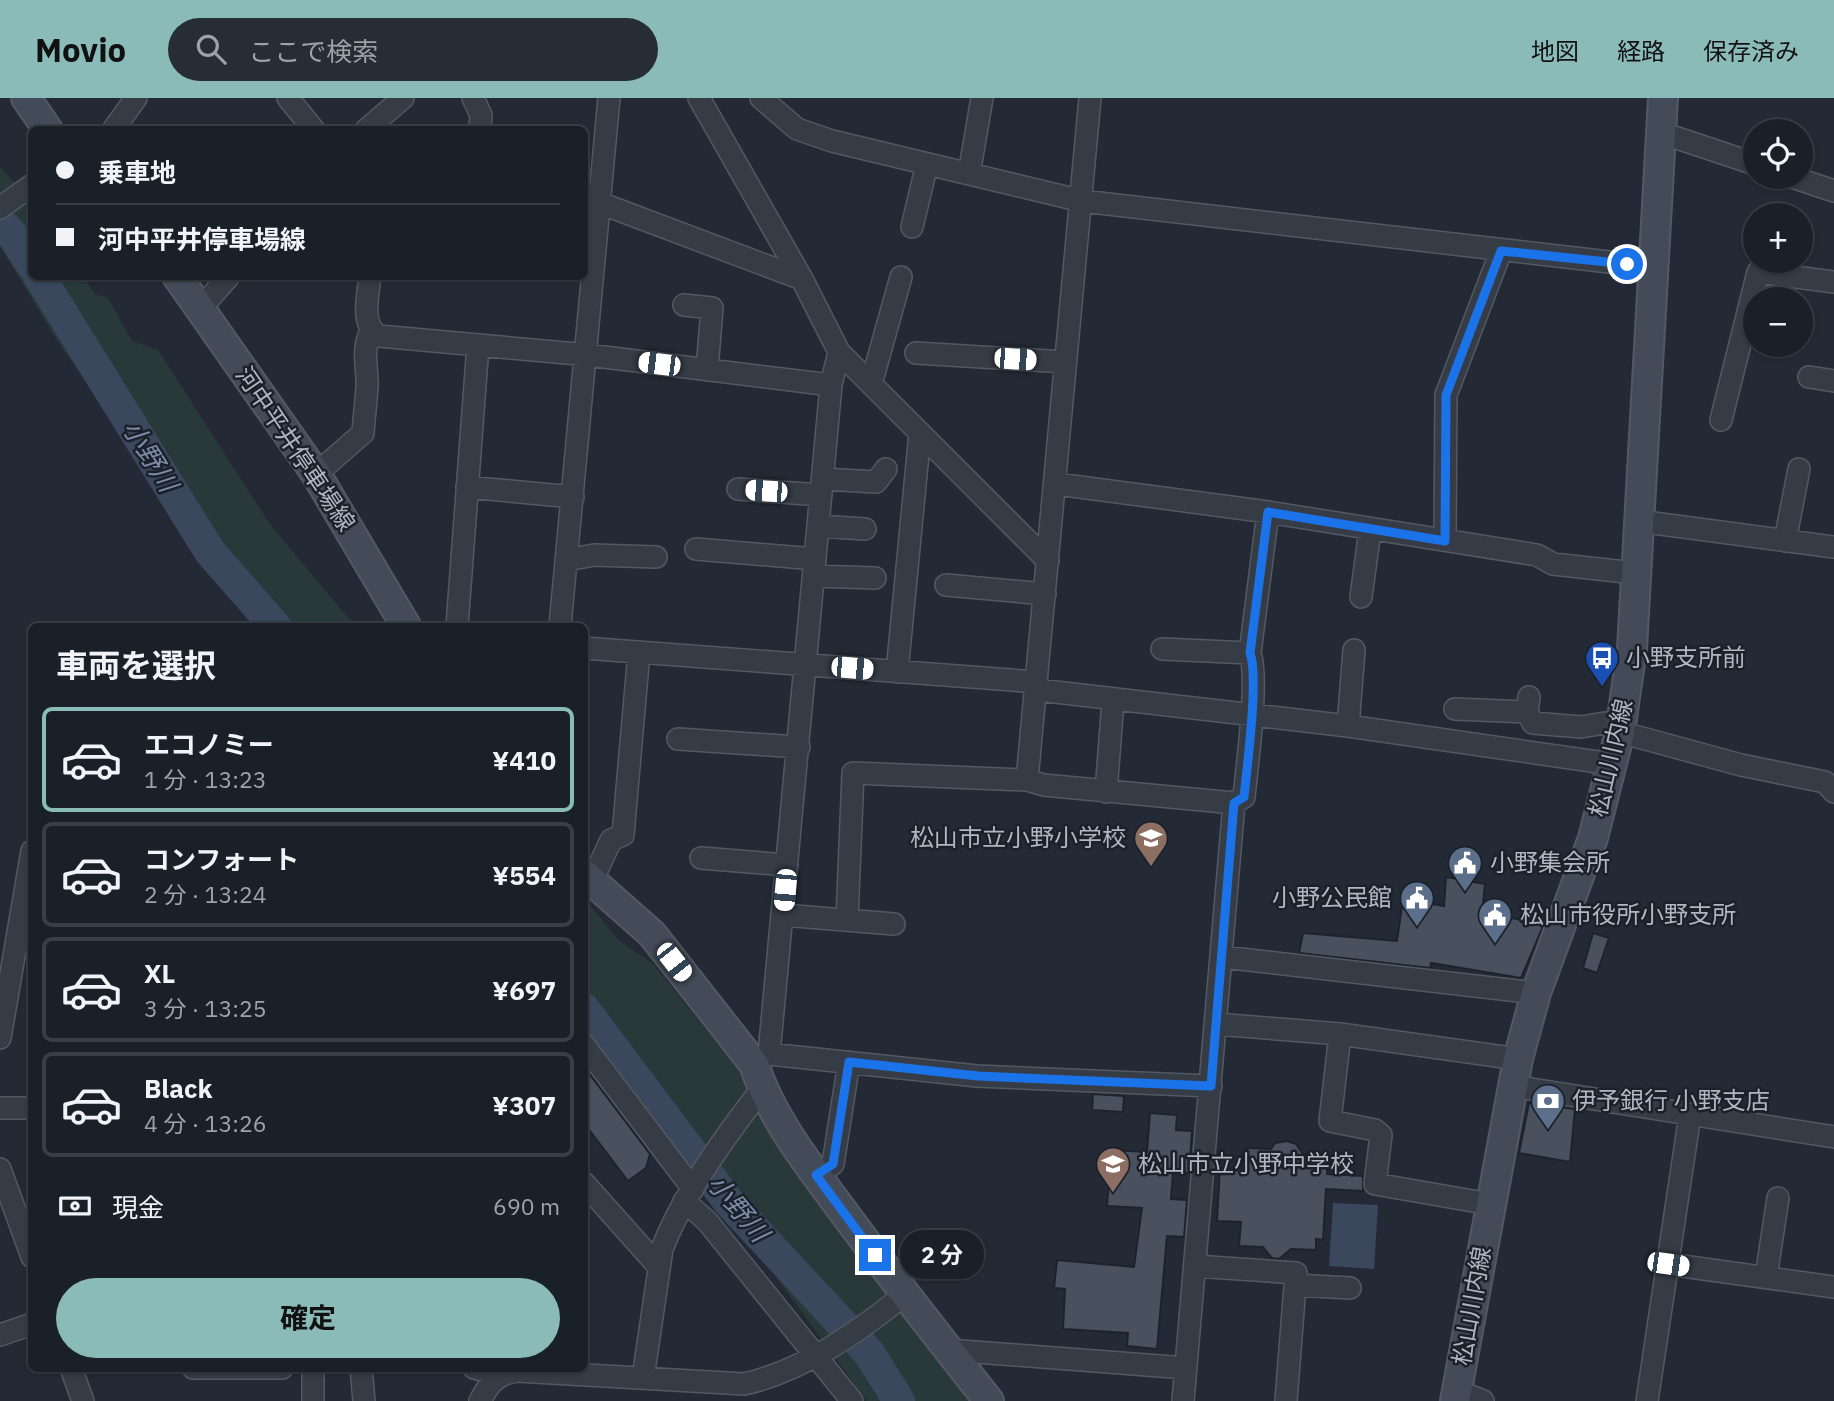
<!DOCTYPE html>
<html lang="ja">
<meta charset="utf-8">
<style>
:root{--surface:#1a2028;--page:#272d34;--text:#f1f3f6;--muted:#9fa3a8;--line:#383e45;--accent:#8bbbb9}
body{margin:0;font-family:"IBM Plex Sans","Noto Sans JP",sans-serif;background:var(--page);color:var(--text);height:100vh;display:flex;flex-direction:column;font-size:26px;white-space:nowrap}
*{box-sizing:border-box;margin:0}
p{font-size:23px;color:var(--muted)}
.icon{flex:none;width:38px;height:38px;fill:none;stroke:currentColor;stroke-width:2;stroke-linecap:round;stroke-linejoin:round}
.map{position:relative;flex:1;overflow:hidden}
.details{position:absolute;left:28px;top:525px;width:560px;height:749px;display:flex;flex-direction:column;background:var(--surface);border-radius:10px;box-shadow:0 2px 5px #0004,0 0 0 2px var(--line)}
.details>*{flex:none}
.hud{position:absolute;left:28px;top:28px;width:560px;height:154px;border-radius:10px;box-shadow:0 2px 5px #0004,0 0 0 2px var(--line);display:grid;align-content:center;height:154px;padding:0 28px;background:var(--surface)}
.controls{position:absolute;left:1743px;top:21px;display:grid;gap:14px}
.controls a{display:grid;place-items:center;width:70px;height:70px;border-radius:50%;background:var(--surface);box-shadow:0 2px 5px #0004,0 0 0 2px var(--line);font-size:35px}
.end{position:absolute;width:32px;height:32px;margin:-16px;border:9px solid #1a73e8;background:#fff;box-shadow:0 0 0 4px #fff}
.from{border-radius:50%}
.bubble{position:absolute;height:49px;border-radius:24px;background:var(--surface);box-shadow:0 2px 5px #0004,0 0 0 2px var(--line);font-size:23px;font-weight:700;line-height:49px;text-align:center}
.car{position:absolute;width:21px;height:42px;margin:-21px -10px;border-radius:9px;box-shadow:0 0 5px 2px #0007;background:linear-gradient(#fff 24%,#345 0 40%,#fff 0 76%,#345 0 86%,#fff 0)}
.hud b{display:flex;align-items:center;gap:24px;height:66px;font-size:26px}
.hud b+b{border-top:2px solid var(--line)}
.hud i{width:18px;height:18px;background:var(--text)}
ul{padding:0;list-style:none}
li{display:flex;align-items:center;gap:21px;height:105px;margin:0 14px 10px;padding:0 14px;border:4px solid var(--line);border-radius:10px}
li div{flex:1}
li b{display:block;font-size:26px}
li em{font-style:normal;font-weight:700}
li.on{border-color:var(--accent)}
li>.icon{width:63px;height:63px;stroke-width:1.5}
h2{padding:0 28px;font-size:32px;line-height:84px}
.pay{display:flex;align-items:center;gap:18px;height:77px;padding:0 28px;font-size:26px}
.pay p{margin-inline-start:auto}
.button{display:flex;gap:14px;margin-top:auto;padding:14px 28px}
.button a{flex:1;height:80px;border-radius:42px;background:var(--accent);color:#111;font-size:28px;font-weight:700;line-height:80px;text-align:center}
header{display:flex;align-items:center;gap:42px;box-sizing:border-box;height:98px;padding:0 35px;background:var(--accent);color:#111}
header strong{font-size:33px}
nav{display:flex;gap:38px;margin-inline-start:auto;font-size:24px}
.search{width:490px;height:63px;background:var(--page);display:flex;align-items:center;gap:18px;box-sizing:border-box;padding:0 24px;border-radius:38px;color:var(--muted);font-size:26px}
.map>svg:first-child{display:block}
.grass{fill:#29393a}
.water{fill:#3a475c}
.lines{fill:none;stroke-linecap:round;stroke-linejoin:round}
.river{stroke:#3a475c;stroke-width:32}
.building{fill:#49515e;stroke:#1d232c;stroke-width:2}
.street-casing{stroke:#535963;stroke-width:24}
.secondary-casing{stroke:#535963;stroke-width:32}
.street{stroke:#363c46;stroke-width:21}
.secondary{stroke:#444b58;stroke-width:28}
.route{stroke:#1a73e8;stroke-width:9}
.labels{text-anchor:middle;stroke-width:5;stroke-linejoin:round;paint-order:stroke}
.street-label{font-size:24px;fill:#b0b6c2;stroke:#1b212a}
.poi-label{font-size:24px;fill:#b0b6c2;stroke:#1b212a;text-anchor:start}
.water-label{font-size:26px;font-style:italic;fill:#7c8ca7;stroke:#1b212a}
</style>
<header>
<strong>Movio</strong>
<div class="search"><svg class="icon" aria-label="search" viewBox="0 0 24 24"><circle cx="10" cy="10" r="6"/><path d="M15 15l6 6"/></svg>ここで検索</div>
<nav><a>地図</a><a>経路</a><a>保存済み</a></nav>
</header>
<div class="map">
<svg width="1834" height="1303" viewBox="0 0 1834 1303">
<rect width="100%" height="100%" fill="#232a35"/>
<!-- grass -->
<path class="grass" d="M0,69l31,33 1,76 52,1 11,17 13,4 24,43 26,9 111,173 86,103h-101l-41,-48 -11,-25 -147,-216 -55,-91z
M584,790l6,17 28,35 34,23 90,111 33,53 197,274h-105l-159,-217 -123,-161z"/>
<!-- water -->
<path class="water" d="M1333,1105l45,2 -4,64 -45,-3z"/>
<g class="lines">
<!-- river -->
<path class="river" d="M0,124l14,15 18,28
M39,178l171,276 65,74
M584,911l144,192 141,152 30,48"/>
</g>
<!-- building -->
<path class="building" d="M1446,779l39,7 -3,29 62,11 -23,54 -90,-15 -1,5 -131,-15 4,-20 94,8 6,-42 41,7z
M1593,835l16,5 -12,35 -14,-5z
M584,969l66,87 -4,14 -18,13 -44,-58z
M1093,996l31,2 -1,16 -31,-2z
M1529,1005l46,6 -5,53 -51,-9z
M1150,1015l27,2 -1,15 16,1 -3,42 -16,-1 -2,27 16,1 -3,37 -17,-1 -10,113 -30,-3 1,-13 -65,-4 2,-40 -11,-1 3,-28 77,7 8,-59 -35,-2 4,-56 36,2z
M1287,1043l9,3 7,10 19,1v11h5v8l36,2v15l-37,-2 -3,51 -7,-1v11l-25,-1 -12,10 -7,-1 -9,-11 -24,-1 2,-24 -24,-1 3,-54 26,2 1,-21 24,1 4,-6z"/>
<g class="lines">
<!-- street casing -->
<g class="street-casing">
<path id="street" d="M288,0l26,32
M473,0l8,17 -1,15
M699,0l103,181 37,73 209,209
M761,0l36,31 35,12 250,60 570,66
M1090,0l-63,682 17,5 190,18 -51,598
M113,32l23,-32
M366,32l37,-32
M1662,35l93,31
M969,76l13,-76
M1792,79l42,14
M584,96l16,9 202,76
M0,110l32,-23
M912,129l15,-63
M370,178c-2,20 -10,49 9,60l209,19 243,30
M684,207l28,3 -5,62
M201,210l28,-32
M916,255l149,9
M1809,279l25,4
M871,286l30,-107
M1721,322l37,-148 76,10
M316,376l47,-41c1,-15 3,-30 4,-46 1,-19 -6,-37 4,-56
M823,381l53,3 10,-13
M1057,386l211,28 269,43 16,9 82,9
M467,389l106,10
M738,391l83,6
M1638,423l196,26
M818,428l47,3
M1445,442l1,-145 55,-144
M1785,443l14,-72
M696,451l119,10
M567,462l27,-5 62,2
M814,478l61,2
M946,487l99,9
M1361,499l9,-67
M457,528l21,-281
M560,528l49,-528
M584,550l453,34
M1162,551l88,4
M897,574l23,-239
M1038,592l310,36 264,38
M1529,599l-2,15 6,11 48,4 24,-4 16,3
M1455,611l72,3
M1348,628l6,-76
M1620,634l121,33 84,17 9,10
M678,641l121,8
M1106,694l7,-91
M1234,705l10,-6c3,-31 15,-119 6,-144l18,-141
M701,760l86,7
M592,783l19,-41 12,-5 16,-183
M783,817l111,9
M847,822l6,-147 174,7
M1223,859l313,36
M1216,926l124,10 -10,87 45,9 6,5 -6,49 115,20
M1340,936l178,25
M0,940l32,-187
M584,947l109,144
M769,956l62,-669 8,-33
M758,963l11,-7 208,22 234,10
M1512,988l322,51
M0,1010h32
M0,1071l32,88
M816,1077l17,-11 16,-102
M584,1085l75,84
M684,1103l23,20 145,180
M1668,1166l166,23
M1195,1168l101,7 -10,128
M1766,1179l12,-79
M1296,1187l54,3
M0,1237l32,-11
M949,1252l237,18
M71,1270l12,33
M193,1270h89
M313,1270v33
M361,1270l3,33
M474,1270l13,3
M643,1280l19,-129c21,-55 63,-113 100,-160
M1458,1293l25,10
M480,1303c9,-18 17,-27 37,-30l227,13c59,-13 114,-52 160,-89
M1647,1303l43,-286"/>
</g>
<!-- secondary casing -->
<g class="secondary-casing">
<path id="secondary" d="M26,0l22,32
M177,178l139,198 90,152
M584,776l68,60 102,130c17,54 55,101 88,146 48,65 97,128 147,191
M1455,1303l63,-342 18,-66 57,-155 27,-106 12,-83 31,-551"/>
</g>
<!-- street -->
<use href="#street" class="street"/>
<!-- secondary -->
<use href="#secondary" class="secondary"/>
</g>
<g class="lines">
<!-- route -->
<path class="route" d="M875,1157l-59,-80 17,-11 16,-102 129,14 233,10 23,-283 10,-6c3,-30 15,-120 6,-144l18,-141 177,29 1,-146 55,-144 126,13"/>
</g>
<!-- icons -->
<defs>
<g id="bus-pin" transform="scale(1.75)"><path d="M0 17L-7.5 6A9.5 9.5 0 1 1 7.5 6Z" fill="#1a4fb4" stroke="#1b212a"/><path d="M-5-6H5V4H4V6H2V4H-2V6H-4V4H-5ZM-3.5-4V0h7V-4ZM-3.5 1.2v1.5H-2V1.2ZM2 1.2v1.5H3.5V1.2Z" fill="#fff"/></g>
<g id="school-pin" transform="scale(1.75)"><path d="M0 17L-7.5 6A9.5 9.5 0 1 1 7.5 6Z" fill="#8d6e63" stroke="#1b212a"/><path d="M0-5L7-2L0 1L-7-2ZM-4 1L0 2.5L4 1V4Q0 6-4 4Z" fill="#fff"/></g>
<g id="civic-pin" transform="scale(1.75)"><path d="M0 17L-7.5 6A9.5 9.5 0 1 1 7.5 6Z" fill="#5c6f8a" stroke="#1b212a"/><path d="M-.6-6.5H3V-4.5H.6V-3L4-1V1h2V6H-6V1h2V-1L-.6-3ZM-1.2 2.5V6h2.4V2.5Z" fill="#fff"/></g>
<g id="bank-pin" transform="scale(1.75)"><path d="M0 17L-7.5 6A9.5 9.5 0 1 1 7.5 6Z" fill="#5c6f8a" stroke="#1b212a"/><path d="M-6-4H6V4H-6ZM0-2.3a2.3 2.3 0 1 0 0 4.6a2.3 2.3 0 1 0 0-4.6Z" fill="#fff"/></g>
</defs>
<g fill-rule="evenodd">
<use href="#bus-pin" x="1602" y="560"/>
<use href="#school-pin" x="1151" y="740"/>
<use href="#civic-pin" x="1465" y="765"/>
<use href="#civic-pin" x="1417" y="800"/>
<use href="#civic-pin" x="1495" y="817"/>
<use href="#bank-pin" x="1548" y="1003"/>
<use href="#school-pin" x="1113" y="1066"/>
</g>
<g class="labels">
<!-- street labels -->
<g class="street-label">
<text transform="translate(295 351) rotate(56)" y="8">河中平井停車場線</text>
<text transform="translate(1611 660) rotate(-77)" y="8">松山川内線</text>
<text transform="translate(1472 1208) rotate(-80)" y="8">松山川内線</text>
</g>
<!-- poi labels -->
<g class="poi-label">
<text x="1626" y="568">小野支所前</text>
<text x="1126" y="748" text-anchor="end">松山市立小野小学校</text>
<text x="1490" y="773">小野集会所</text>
<text x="1392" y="808" text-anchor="end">小野公民館</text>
<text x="1520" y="825">松山市役所小野支所</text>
<text x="1572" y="1011">伊予銀行 小野支店</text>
<text x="1138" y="1074">松山市立小野中学校</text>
</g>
<!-- water labels -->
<g class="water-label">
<text transform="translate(150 358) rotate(58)" y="9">小野川</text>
<text transform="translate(738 1110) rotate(50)" y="9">小野川</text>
</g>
</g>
</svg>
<div class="controls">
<a><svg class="icon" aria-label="locate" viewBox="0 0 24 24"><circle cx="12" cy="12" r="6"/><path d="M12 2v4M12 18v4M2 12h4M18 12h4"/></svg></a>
<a>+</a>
<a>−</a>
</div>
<i class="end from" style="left:1627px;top:166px"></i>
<i class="end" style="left:875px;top:1157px"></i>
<div class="bubble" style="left:900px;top:1132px;width:84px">2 分</div>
<i class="car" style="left:1015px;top:261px;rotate:94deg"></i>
<i class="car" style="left:659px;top:266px;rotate:277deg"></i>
<i class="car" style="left:766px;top:393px;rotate:274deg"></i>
<i class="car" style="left:852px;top:570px;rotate:95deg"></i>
<i class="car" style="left:785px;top:792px;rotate:185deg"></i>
<i class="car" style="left:674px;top:864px;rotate:142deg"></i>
<i class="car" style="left:1668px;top:1166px;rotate:98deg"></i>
<div class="hud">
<b><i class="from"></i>乗車地</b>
<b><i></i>河中平井停車場線</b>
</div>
<section class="details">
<h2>車両を選択</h2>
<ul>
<li class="on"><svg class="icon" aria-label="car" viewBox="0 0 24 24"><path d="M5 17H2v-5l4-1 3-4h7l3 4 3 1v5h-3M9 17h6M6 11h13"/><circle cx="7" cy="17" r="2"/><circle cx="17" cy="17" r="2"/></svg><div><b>エコノミー</b><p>1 分 · 13:23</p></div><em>¥410</em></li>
<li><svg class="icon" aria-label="car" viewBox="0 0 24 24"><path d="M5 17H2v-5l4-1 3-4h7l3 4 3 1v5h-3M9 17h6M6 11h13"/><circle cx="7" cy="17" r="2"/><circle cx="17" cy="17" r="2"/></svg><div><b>コンフォート</b><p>2 分 · 13:24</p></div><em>¥554</em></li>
<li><svg class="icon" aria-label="car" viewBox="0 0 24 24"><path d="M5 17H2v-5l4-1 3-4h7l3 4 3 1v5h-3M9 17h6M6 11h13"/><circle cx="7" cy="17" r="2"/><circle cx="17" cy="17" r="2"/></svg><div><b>XL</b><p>3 分 · 13:25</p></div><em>¥697</em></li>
<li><svg class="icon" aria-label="car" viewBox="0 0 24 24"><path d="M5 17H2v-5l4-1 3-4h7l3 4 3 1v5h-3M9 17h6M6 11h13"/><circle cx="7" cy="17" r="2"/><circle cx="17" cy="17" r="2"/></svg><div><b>Black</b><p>4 分 · 13:26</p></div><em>¥307</em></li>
</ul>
<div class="pay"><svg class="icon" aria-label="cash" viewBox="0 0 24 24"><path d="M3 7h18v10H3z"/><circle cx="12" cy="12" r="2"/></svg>現金<p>690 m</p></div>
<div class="button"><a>確定</a></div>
</section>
</div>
